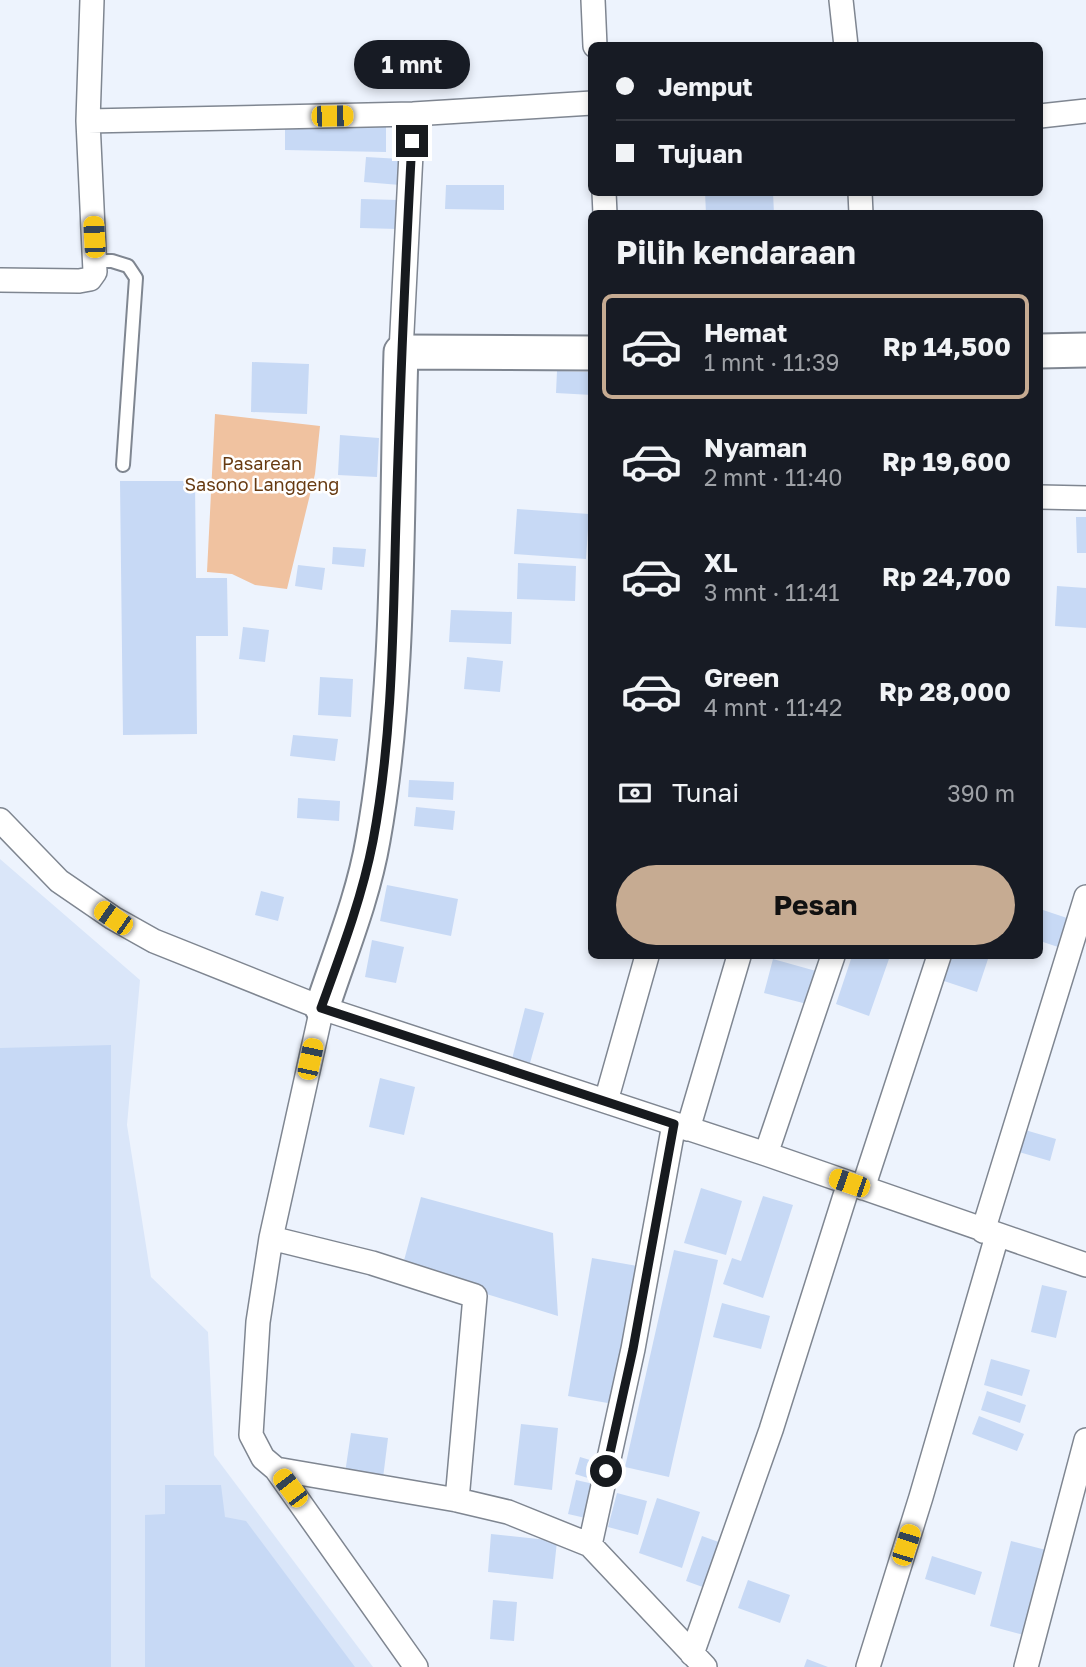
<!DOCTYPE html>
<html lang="id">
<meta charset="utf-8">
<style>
:root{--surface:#171b24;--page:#242831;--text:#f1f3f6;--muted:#9ea1a6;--line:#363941;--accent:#c6ab92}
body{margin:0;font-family:"Golos Text",sans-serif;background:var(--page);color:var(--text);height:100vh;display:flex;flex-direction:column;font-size:26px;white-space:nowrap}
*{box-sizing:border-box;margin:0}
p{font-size:23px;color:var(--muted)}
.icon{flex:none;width:38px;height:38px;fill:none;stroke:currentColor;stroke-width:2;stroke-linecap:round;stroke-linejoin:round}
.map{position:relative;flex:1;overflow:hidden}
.drawer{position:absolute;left:588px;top:210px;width:455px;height:749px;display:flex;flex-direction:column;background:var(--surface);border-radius:10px;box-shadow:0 4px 10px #0003}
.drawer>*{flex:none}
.top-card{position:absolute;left:588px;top:42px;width:455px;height:154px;border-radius:10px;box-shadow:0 4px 10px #0003;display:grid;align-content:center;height:154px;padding:0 28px;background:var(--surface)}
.end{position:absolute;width:32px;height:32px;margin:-16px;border:9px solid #171a1e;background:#fff;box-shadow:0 0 0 4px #fff}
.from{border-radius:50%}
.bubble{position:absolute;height:49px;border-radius:24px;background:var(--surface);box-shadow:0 4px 10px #0003;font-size:23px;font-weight:700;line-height:49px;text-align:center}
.car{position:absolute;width:21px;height:42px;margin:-21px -10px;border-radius:9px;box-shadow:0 0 5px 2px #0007;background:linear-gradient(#f5c518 24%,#345 0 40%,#f5c518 0 76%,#345 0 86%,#f5c518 0)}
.top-card b{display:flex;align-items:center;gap:24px;height:66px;font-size:26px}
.top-card b+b{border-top:2px solid var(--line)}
.top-card i{width:18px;height:18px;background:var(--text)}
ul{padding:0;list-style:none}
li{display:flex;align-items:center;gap:21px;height:105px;margin:0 14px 10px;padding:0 14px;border:4px solid transparent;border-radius:10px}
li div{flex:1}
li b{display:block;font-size:26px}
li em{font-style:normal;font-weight:700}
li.selected{border-color:var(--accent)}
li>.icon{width:63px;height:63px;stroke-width:1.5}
h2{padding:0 28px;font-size:32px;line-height:84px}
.pay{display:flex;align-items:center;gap:18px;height:77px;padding:0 28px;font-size:26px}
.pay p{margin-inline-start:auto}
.button{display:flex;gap:14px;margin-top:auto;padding:14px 28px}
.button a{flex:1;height:80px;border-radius:42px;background:var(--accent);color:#111;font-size:28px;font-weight:700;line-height:80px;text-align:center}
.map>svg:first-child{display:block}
.built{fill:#dae6f9}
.green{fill:#f0c2a0}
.building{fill:#c7d9f5}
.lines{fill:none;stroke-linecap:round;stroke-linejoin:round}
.lane-casing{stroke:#7f8691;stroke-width:16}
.street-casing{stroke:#7f8691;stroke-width:26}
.secondary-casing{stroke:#7f8691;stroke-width:37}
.lane{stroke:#fff;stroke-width:12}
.street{stroke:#fff;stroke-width:23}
.secondary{stroke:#fff;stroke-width:33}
.route{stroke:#171a1e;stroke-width:9}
.labels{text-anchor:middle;stroke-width:5;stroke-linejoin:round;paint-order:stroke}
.park-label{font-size:18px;fill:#673a11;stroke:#fff}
</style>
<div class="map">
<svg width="1086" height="1667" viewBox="0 0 1086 1667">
<rect width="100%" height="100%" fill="#edf3fd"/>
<!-- built -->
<path class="built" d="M0,859l140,121 -13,145 24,152 57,55 6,123 159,212h-373z"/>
<!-- green -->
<path class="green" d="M215,414l105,12 -5,48 -28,115 -32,-4 -23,-11 -25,-2z"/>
<!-- building -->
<path class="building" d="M285,124l101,2v26l-101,-2z
M366,157l35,2 -1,26 -36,-3z
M446,185h58v25l-59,-1z
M705,192h68l1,22h-68z
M361,199l38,1 -1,29 -38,-1z
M252,362l57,2 -2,50 -56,-2z
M557,371l35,1v23l-36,-2z
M340,435l39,3 -2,39 -39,-2z
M120,481h75l1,97h31l1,58h-32l1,98 -74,1z
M517,509l72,5 -3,45 -72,-5z
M1076,517h10v36h-9z
M333,547l33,2 -2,18 -32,-3z
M518,563l58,3 -1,35 -58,-2z
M298,565l27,3 -3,22 -27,-4z
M1057,586l29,2v40l-31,-2z
M1040,599h3v29h-3z
M451,610l61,2 -1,32 -62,-2z
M243,627l26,3 -4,32 -26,-3z
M467,657l36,4 -3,31 -36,-3z
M320,677l33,2 -2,38 -33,-2z
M293,735l45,4 -3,22 -45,-5z
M409,780l45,2 -1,18 -45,-3z
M298,798l42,3 -1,20 -42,-3z
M416,807l39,4 -2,19 -39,-4z
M387,885l71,14 -7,37 -71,-15z
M261,891l23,6 -6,24 -23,-6z
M1040,909l27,9 -9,29 -18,-6z
M372,940l32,7 -8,36 -31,-6z
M852,956h38l-21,60 -33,-12z
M950,956h39l-12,36 -36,-12z
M773,959l43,12 -9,33 -43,-11z
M525,1008l19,5 -14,50 -18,-4z
M111,1045v622h-111v-619z
M380,1078l35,9 -11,48 -35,-8z
M1025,1130l31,9 -6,22 -31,-9z
M701,1188l41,13 -16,54 -42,-12z
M763,1196l30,9 -30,93 -40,-14 9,-26 9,3z
M421,1197l132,36 5,83 -156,-48z
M674,1250l44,10 -49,217 -44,-10z
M592,1258l51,9 -24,138 -51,-9z
M1042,1285l25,6 -11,47 -25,-6z
M722,1303l48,13 -9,33 -48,-12z
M991,1359l39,11 -8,26 -38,-11z
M987,1391l39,14 -6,18 -39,-13z
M979,1416l45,18 -7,17 -45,-17z
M521,1424l37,4 -6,62 -38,-5z
M351,1433l37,5 -5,40 -38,-5z
M580,1457l26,8 -5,17 -26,-8z
M576,1480l22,5 -8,34 -22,-5z
M165,1485h56l4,32 21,4 109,146h-210v-152l20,-1z
M617,1493l30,8 -9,34 -30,-8z
M657,1498l43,14 -18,56 -43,-15z
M491,1534l66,7 -4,38 -65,-7z
M702,1536l25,9 -16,45 -25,-9z
M1011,1541l35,9 -22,85 -34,-9z
M932,1556l50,16 -7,23 -50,-16z
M748,1580l42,15 -10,28 -42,-15z
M493,1600l24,2 -3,39 -24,-2z
M807,1659l21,8h-24z"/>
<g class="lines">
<!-- lane casing -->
<g class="lane-casing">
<path id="lane" d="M95,261h17l16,5 8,12 -13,187"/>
</g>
<!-- street casing -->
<g class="street-casing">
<path id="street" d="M593,0l2,46
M841,0l5,46
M1040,116l46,-5
M88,121l325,-7 179,-11
M604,192l1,22
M860,192l1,22
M0,280l79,1 11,-2 5,-7 -7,-151 4,-121
M401,352l12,-238
M1040,497l46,1
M0,820l59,61 54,37 41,23 168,67 444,146 320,111
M322,1008l-51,230 -13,84 -7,113 12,23 13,11 181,31 51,12 82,33 115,122
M606,1101l41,-145
M688,1129l51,-173
M766,1154l67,-198
M863,1188l76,-232
M983,1231l103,-334
M271,1238l101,25 103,33 -18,204
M276,1469l140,198
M590,1545l43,-196 41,-225
M692,1654l79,-224 78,-247
M868,1667l53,-170 76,-261
M1026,1667l60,-227"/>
</g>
<!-- secondary casing -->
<g class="secondary-casing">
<path id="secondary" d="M1040,351l46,-1
M322,1008c18,-55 41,-110 51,-168 28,-155 23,-329 28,-488l191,1"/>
</g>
<!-- lane -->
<use href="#lane" class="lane"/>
<!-- street -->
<use href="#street" class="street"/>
<!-- secondary -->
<use href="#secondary" class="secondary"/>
</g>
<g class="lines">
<!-- route -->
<path class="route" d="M412,141c-7,126 -12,251 -16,377 -3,107 -3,217 -23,323 -11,57 -32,112 -52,167l353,116 -41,225 -27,122"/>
</g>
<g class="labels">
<!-- park labels -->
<g class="park-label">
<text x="262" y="470">Pasarean<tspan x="262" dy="21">Sasono Langgeng</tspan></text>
</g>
</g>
</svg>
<i class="end from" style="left:606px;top:1471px"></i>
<i class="end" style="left:412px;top:141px"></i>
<div class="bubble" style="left:354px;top:40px;width:116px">1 mnt</div>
<i class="car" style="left:332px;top:116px;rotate:89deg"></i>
<i class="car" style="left:94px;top:237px;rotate:357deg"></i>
<i class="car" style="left:113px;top:918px;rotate:305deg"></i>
<i class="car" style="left:310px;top:1059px;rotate:12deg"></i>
<i class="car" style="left:849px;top:1183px;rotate:289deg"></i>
<i class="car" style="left:290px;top:1488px;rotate:323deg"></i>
<i class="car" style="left:906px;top:1545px;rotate:18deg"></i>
<div class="top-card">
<b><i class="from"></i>Jemput</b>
<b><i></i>Tujuan</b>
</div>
<section class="drawer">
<h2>Pilih kendaraan</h2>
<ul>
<li class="selected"><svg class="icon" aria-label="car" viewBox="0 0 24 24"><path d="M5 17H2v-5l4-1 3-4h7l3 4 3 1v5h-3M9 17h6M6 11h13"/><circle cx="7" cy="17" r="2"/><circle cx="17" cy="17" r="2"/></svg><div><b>Hemat</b><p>1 mnt · 11:39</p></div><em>Rp 14,500</em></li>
<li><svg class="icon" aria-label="car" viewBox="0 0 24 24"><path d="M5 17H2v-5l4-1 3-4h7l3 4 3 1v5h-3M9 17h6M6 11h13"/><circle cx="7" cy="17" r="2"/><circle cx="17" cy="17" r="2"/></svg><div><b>Nyaman</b><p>2 mnt · 11:40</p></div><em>Rp 19,600</em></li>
<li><svg class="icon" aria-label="car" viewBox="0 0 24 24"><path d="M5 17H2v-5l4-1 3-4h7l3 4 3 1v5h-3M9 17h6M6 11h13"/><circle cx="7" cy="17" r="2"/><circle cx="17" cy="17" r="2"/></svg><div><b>XL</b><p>3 mnt · 11:41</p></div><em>Rp 24,700</em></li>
<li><svg class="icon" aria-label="car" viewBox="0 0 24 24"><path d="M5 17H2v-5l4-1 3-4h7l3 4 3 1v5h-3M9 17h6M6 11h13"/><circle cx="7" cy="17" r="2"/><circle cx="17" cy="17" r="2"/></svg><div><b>Green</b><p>4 mnt · 11:42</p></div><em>Rp 28,000</em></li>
</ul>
<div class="pay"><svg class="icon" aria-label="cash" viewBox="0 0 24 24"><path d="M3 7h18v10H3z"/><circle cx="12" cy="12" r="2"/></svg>Tunai<p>390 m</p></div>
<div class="button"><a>Pesan</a></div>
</section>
</div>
